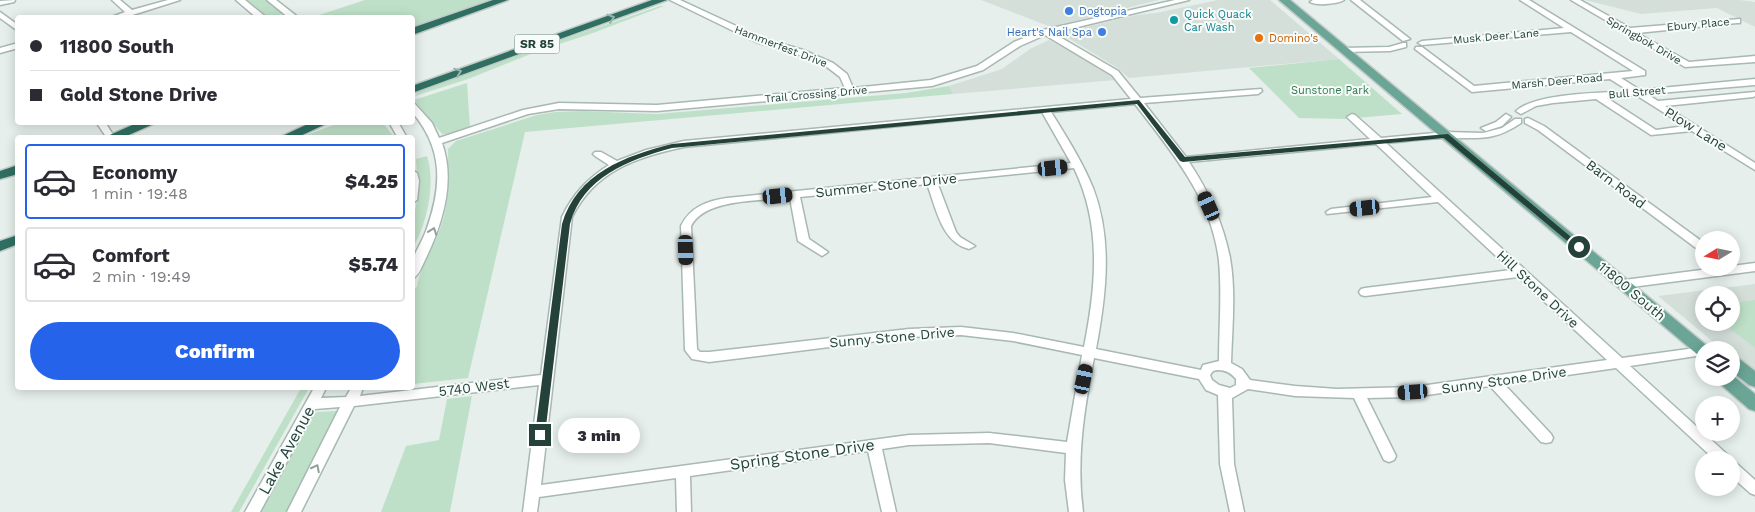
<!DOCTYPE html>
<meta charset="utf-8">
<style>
:root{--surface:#fff;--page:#f2f2f3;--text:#2b2b33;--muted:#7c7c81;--line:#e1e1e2;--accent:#2563eb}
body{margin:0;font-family:"Work Sans",sans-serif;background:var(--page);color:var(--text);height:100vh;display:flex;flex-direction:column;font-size:19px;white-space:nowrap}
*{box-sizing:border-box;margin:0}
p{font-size:16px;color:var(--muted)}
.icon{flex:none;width:28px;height:28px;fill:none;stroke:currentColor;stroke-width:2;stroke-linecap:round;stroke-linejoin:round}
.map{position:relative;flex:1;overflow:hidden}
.sheet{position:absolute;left:15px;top:135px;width:400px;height:255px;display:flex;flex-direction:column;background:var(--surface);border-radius:5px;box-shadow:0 2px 12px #0003}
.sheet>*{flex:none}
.guide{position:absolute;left:15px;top:15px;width:400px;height:110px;border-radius:5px;box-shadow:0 2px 12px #0003;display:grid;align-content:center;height:110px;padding:0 15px;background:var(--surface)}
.needle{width:32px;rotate:260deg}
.fabs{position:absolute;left:1695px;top:231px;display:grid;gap:10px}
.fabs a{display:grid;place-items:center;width:45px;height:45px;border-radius:50%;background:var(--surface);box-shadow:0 2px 12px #0003;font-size:25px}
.end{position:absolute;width:22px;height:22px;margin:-11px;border:6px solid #24423a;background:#fff;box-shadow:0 0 0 2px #fff}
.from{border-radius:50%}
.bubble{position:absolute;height:35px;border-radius:18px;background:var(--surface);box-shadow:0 2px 12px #0003;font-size:16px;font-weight:800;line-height:35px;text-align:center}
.car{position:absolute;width:15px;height:30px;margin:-15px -8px;border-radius:6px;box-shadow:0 0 4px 1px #0007;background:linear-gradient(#222 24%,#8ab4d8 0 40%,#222 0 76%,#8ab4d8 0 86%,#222 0)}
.guide b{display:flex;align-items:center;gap:18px;height:48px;font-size:19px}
.guide b+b{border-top:1px solid var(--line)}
.guide i{width:12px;height:12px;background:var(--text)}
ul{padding:9px 0 0;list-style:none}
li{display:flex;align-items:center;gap:15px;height:75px;margin:0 10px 8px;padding:0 5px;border:2px solid var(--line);border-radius:5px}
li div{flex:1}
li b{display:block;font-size:19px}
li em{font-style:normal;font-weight:800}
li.on{border-color:var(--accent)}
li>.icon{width:45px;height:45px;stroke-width:1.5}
.action{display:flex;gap:10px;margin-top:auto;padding:10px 15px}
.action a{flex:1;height:58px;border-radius:30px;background:var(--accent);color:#fff;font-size:20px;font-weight:800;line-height:58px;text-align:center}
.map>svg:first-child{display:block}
.built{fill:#d4dfda;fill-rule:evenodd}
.green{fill:#bfe0c8}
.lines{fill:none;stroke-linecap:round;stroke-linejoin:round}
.minor-casing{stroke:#a8b8b2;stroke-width:3}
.major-casing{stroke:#c2cac8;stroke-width:3}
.highway-casing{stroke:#c2cac8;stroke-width:3}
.minor{fill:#fff;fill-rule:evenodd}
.major{fill:#6aa596;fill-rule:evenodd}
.highway{fill:#2f6f62;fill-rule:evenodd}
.oneway{stroke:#93b5ae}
.oneway2{stroke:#92a09c}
.route{fill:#24423a}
.shop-dot{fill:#3f7fe0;stroke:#f7fbf9;stroke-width:2}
.culture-dot{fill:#0f9aa8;stroke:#f7fbf9;stroke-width:2}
.food-dot{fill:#e8710a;stroke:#f7fbf9;stroke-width:2}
.labels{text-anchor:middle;stroke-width:4;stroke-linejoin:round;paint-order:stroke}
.far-shop-label{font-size:11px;fill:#366cbe;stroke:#f7fbf9;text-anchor:start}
.far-culture-label{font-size:11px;fill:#0d838f;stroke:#f7fbf9;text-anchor:start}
.far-street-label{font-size:11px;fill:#24423a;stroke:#f7fbf9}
.far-food-label{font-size:11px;fill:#c56008;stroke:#f7fbf9;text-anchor:start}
.far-park-label{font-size:11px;fill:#2d7a4b;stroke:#f7fbf9}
.shield{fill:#f7fbf9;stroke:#637a73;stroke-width:1}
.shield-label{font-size:12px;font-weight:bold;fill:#24423a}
.street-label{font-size:14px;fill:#24423a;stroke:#f7fbf9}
.near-street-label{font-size:16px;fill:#24423a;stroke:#f7fbf9}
</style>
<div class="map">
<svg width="1755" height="512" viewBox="0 0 1755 512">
<rect width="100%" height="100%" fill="#e6efeb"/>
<!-- built -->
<path class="built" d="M981,0h178l-108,27z
M1218,0h52l69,59 -210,19 -13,-11 -56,-34 77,-18 19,-2z
M1585,0h155l15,2v25l-38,-19 -76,6z
M1049,40l53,28 14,12 -163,14 -4,-8 53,-17 28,-20z
M1755,284v92l-24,-20v-6h-8l-65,-54zM1704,295h27v27h-27z"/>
<!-- green -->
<path class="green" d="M247,0h19l18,14 -16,3z
M365,0h133l-85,28 -1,-10h-102z
M660,6h4l-71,27 -52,17 -73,29 -53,17 3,-4 56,-22z
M1339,59l63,55 -57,5 -46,-1 -50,-50z
M467,83l3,45 -21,6h-7l-28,-34z
M949,86l4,8 -428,38 -57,246 -55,6v-95l4,-2c3,-21 16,-38 23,-58 10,-27 8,-52 8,-80l8,-8 81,-26 18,-3 26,-1 76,3 249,-21z
M341,122l42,1 11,14h-92z
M427,156c9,28 0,67 -14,92v-28l5,-24 -2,-37z
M1755,300v48l-32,-25 8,-1v-19z
M301,388h8l-70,124h-8z
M472,396l-22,116h-69l25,-66 33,-6 8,-41z
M318,412l18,-1 2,2 -51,99h-28l52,-98z"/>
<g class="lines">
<!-- minor casing -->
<g class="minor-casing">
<path id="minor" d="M15,0l-1,2 -14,3v-4z
M112,0h8l12,10 36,-10h12l-57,18h-14l16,-6z
M236,0h9l22,18h-10z
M267,0h9l23,18h-10z
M670,0h10l82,38 41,12 30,13 14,11 6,14 78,-8 46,-14 37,-24 29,-12 132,-30h14l-136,33 65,38 22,27 121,-9 1,2 -4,3 -114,9 42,54 184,-18 -21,-20 -2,-2 5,-3 3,1 26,23 64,-6 38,1 19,-5 13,-9h6v4c-30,20 -44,14 -77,15 -19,0 -39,4 -58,5l236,215 81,-11 4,1 2,2h-5l-1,5 -73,11 99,90 2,4h-16l-99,-92 -112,16 47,50 2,4 -2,4 -5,1 -5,-1 -51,-56 -77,11 -46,1 29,58 -2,4 -5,2 -5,-2 -30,-62 -59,-2 -47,-7 -16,9 2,66 10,48h-14l-10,-48 -2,-69 -12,-5 -7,-11 -105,-21c-10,52 -18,101 -11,154h-14l-4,-32 1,-27 -77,-10 -80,2 -27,4 14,63h-14l-14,-61 -178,25 1,36h-14l-1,-34 -137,19 -2,15h-14l16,-127 -185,21 -53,106h-14l53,-105 -25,2 -55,103h-15l69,-124h12l-5,10 25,-1 5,-9h12l-3,8 181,-21 21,-158c11,-23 25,-38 47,-52l-14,-9 -2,-2 2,-2h6l16,9 29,-11 38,-9 447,-42 -19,-24 -67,-40 -25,11 -37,24 -51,16 -275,25 -98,-2 -31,5 -86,29c14,39 0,82 -17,117 -3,6 -6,16 -13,19 0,-5 0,-11 0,-16 2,-10 10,-21 14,-32 16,-44 18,-82 -14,-119v-9l3,1 17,19 7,15 84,-28 36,-7 98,2 188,-17 -5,-11 -13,-10 -30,-13 -41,-12zM1135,104c37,48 77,95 84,157 3,33 0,67 0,100l-16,4 -2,5 -105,-21c10,-54 17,-109 -3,-161 -11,-27 -27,-52 -42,-76zM1042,112l29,51 -344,35c-20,3 -37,9 -46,28l4,124 7,9 17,3 200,-25 52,-2 52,6 69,14 -15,87 -78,-9 -80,2 -368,50 31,-268c23,-46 64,-60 112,-70zM1376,144l56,53 -101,12 -5,3 1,2 111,-12 73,68 -146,18 -4,1 -2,3 2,3 4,1 153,-19 89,83 -194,27 -76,2 -42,-3 -45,-6 -8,-11 -11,-6c1,-34 5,-71 -1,-105 -7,-35 -21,-66 -41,-96zM1074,168c28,57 22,119 10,179l-71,-14 -52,-6 -52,2 -200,23h-9l-3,-3 -6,-123c14,-28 71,-25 99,-28l8,43 24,15 6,-4 -19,-13 -9,-42 127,-13c9,23 14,58 42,65l6,-3 -15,-9 -4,-5 -19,-50zM1217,370c9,0 14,3 19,9v6l-6,3 -11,-3 -7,-5 -2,-5 3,-4z
M1313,0h31c-7,4 -27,6 -34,2z
M1351,0h9l50,39 -7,2z
M1520,0h9l116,71v4l-24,3 19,12 115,-11v6l-108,9 11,7 97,-9v4l-2,1 -88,9 90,57v7l-63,-39 -41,4 -55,-36 -43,4 -17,3 -15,8 -5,-3c19,-18 86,-18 113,-20l-19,-12 -138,13 -57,-43 1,-2h6l52,39 159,-15 -62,-39 -149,13 -4,-2 4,-2 142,-13zM1636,95l49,31 -29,4 -49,-32z
M1571,0h9l50,28 110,-9v4h-3l-100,10 52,29 66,-6v6l-70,5z
M0,12l18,13v6l-18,-13z
M18,43v5l-18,5v-5z
M1403,43h3v4l-16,4 -47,1 -4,-2 4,-2 46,-1z
M1506,114l5,3 -9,9 -16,5 -5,-3 15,-6z
M1528,118l16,8 160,117v9l-4,-1 -162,-121 -13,-7v-4z
M96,122h9l10,16h-8z
M389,122h9l9,16h-9z
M412,170l5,3 2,8 -2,19 -5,3z
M1755,263v8l-131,17 -6,-4 6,-4z
M1731,461l5,2 19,17v15l-5,-2 -19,-17z"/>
</g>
<!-- major casing -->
<g class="major-casing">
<path id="major" d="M1279,0h11l422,350h-8v7l-6,-2z
M1731,355l6,2 18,14v16l-6,-2 -18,-14z
M1731,374l24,20v17l-6,-2 -31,-27 -3,-4h16z"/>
</g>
<!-- highway casing -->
<g class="highway-casing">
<path id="highway" d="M493,0h15l-96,35v-7z
M652,0h15l-255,93v-7z
M139,122h19l-36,16h-19z
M312,122h18l-34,16h-18z
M18,165v9l-18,5v-8z
M18,235v9l-18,7v-10z"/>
</g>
<!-- minor -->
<use href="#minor" class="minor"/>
<!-- major -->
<use href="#major" class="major"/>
<!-- highway -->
<use href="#highway" class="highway"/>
</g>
<!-- one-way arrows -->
<defs><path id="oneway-chevron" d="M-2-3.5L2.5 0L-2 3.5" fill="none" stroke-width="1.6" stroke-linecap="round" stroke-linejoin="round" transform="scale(1.25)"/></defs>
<g class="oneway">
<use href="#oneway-chevron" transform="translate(611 18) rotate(-19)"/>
<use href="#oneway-chevron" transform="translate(458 72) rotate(-21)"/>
</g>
<g class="oneway2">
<use href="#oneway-chevron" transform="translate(433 231) rotate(-70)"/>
<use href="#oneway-chevron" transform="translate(316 468) rotate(-63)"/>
</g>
<!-- route -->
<path class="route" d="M1139,100l46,57 263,-23 135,113 -6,2 -133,-111 -261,24 -3,-1 -43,-57 -465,44c-44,12 -89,29 -102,76l-25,211 -2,3h-7l-1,-3 27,-211c15,-51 63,-68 110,-80z"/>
<!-- markers -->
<g class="shop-dot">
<circle cx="1069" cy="11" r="5"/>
<circle cx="1102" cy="32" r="5"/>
</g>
<circle class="culture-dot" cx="1174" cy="20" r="5"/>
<circle class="food-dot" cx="1259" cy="38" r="5"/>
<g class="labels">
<!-- far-shop labels -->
<g class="far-shop-label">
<text x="1079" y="15">Dogtopia</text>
<text x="1092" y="36" text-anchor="end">Heart's Nail Spa</text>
</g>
<!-- far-culture labels -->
<g class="far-culture-label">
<text x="1184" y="18">Quick Quack<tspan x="1184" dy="13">Car Wash</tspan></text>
</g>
<!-- far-street labels -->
<g class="far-street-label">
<text transform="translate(1698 24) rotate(-5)" y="4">Ebury Place</text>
<text transform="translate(1496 36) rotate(-5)" y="4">Musk Deer Lane</text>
<text transform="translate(1644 40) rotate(30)" y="4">Springbok Drive</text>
<text transform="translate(781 46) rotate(21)" y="4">Hammerfest Drive</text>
<text transform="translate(1557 81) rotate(-5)" y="4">Marsh Deer Road</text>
<text transform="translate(1637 92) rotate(-5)" y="4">Bull Street</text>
<text transform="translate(816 94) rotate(-5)" y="4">Trail Crossing Drive</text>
</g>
<!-- far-food labels -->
<g class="far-food-label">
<text x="1269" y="42">Domino's</text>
</g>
<!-- far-park labels -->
<g class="far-park-label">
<text x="1330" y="94">Sunstone Park</text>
</g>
<!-- shield labels -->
<rect class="shield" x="514.5" y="34.5" width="45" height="19" rx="4"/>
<g class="shield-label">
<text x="537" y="48">SR 85</text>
</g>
<!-- street labels -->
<g class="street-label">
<text transform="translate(1696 129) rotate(32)" y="5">Plow Lane</text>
<text transform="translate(1616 184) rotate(37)" y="5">Barn Road</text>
<text transform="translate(886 185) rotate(-6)" y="5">Summer Stone Drive</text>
<text transform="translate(1538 289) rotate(43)" y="5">Hill Stone Drive</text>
<text transform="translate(1632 291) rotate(40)" y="5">11800 South</text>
<text transform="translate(892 337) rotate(-5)" y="5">Sunny Stone Drive</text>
<text transform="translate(1504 380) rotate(-8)" y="5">Sunny Stone Drive</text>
<text transform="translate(474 387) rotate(-7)" y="5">5740 West</text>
</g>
<!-- near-street labels -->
<g class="near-street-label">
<text transform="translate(286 450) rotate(-61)" y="6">Lake Avenue</text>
<text transform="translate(802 454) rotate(-8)" y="6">Spring Stone Drive</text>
</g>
</g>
</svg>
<div class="fabs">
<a><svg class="needle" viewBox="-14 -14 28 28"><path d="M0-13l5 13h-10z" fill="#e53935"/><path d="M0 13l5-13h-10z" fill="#7c7c81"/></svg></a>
<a><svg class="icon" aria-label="locate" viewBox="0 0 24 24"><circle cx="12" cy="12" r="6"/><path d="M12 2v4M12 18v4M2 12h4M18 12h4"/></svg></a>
<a><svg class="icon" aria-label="layers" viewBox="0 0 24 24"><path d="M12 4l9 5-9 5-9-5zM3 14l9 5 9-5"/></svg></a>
<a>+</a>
<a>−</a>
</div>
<i class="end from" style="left:1579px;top:247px"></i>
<i class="end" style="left:540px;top:435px"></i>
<div class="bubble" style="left:558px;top:418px;width:82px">3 min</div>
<i class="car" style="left:1053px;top:168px;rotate:84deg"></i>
<i class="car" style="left:778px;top:196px;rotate:84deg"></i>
<i class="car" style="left:1209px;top:206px;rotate:336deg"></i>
<i class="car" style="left:1365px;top:208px;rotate:264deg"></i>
<i class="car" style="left:686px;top:250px;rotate:178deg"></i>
<i class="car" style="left:1084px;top:379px;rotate:12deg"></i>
<i class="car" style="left:1413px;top:392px;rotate:266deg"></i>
<div class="guide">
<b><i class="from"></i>11800 South</b>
<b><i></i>Gold Stone Drive</b>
</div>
<section class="sheet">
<ul>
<li class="on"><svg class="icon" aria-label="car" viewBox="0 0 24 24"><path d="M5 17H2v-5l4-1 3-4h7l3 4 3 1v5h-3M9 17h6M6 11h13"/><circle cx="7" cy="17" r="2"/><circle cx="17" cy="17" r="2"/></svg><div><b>Economy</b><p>1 min · 19:48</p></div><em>$4.25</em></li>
<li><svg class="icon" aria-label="car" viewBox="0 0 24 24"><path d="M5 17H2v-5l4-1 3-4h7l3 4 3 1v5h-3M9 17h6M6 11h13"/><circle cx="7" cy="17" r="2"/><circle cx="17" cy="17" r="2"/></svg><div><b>Comfort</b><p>2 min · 19:49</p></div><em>$5.74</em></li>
</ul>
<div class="action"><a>Confirm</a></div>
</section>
</div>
